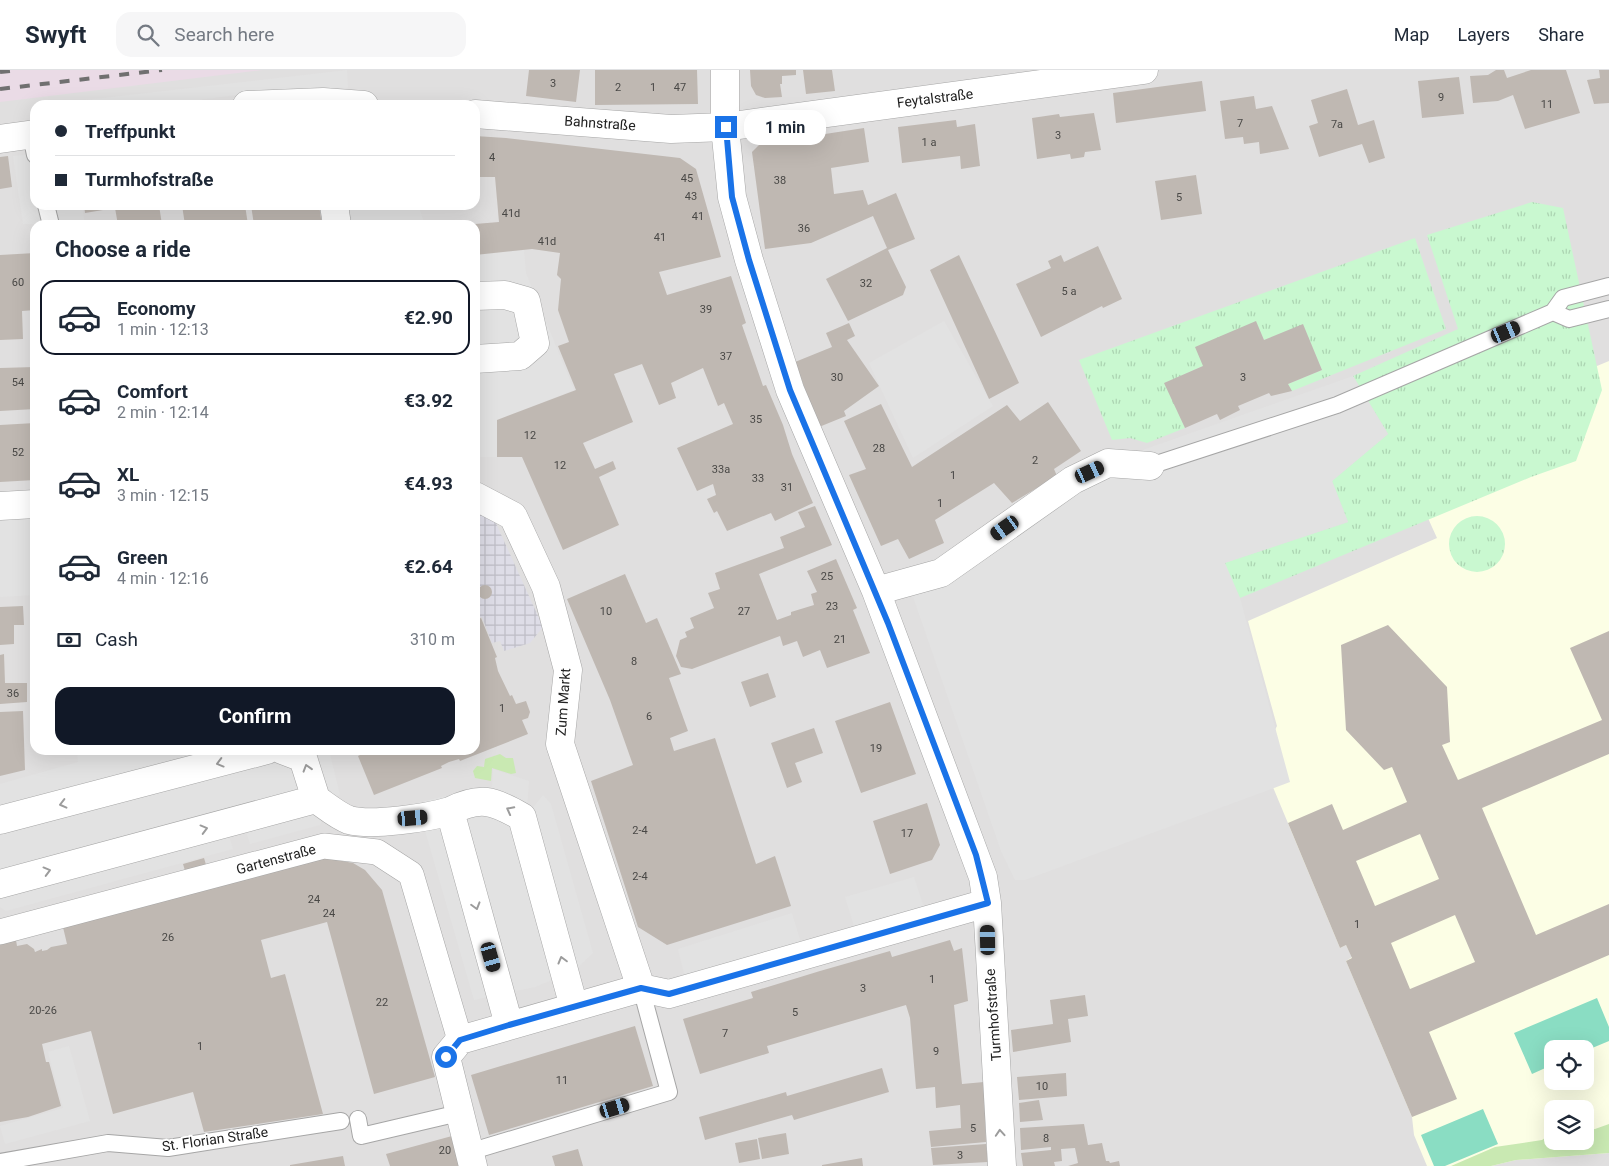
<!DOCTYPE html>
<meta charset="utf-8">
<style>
:root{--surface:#fff;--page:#f6f6f7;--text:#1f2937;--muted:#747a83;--line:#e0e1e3;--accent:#111827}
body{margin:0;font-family:Roboto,sans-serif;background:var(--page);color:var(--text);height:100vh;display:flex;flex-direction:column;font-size:19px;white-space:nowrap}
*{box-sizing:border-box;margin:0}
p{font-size:16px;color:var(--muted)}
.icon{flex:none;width:28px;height:28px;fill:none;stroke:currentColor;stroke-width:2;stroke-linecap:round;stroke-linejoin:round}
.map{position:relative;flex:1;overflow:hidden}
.sheet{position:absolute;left:30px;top:150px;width:450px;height:535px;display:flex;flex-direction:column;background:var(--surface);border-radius:15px;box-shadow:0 5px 20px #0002}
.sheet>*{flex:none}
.top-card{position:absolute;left:30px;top:30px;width:450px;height:110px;border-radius:15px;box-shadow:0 5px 20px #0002;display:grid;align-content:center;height:110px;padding:0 25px;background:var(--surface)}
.buttons{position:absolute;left:1544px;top:970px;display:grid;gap:10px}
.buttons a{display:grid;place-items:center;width:50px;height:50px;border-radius:10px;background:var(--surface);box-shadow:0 5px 20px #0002;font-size:25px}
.end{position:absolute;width:22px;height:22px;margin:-11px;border:6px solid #1a73e8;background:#fff;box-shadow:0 0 0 2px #fff}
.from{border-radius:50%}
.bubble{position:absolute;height:35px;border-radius:15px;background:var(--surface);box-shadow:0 5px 20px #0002;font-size:16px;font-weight:700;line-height:35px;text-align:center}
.car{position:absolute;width:15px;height:30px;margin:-15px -8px;border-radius:6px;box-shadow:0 0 4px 1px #0007;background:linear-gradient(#222 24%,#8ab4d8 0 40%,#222 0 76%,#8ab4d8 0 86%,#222 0)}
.top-card b{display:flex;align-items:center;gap:18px;height:48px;font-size:19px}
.top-card b+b{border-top:1px solid var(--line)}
.top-card i{width:12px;height:12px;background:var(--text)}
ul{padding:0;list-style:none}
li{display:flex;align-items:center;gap:15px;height:75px;margin:0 10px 8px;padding:0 15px;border:2px solid transparent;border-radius:15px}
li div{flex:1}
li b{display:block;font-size:19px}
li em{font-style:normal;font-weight:700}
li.selected{border-color:var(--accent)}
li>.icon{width:45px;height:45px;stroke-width:1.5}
h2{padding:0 25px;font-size:22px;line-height:60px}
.pay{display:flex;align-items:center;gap:12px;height:55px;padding:0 25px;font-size:19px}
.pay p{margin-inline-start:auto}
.cta{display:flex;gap:10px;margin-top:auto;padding:10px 25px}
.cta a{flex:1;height:58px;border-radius:15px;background:var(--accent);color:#fff;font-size:20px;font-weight:700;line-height:58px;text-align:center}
header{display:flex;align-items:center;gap:30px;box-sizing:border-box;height:70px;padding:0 25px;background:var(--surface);border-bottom:1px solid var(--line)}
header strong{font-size:24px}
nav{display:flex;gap:28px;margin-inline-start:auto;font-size:18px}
.search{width:350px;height:45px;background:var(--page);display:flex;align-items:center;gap:12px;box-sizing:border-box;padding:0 18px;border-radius:15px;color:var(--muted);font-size:19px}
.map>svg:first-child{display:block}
.residential{fill:#e0dfdf;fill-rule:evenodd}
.industrial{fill:#eadbe6}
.education{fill:#fcfee5;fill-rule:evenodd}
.grass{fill:#c9e9b2}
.park{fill:url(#park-tufts)}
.pitch{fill:#8addc3}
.parking{fill:#e2e2e2}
.plaza{fill:url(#plaza-grid)}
.building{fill:#bfb8b2;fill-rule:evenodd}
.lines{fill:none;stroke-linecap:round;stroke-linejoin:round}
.service-casing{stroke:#a6a6a6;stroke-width:18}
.pedestrian-casing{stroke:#a6a6a6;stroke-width:26}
.minor-casing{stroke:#a6a6a6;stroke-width:29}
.tertiary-casing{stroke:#a6a6a6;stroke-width:29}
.service{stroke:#fff;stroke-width:16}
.pedestrian{stroke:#fff;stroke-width:25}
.minor{stroke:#fff;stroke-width:28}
.tertiary{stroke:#fff;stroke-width:28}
.rail{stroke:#707070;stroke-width:4;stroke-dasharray:10 10;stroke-linecap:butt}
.oneway{stroke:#9c9c9c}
.route{stroke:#1a73e8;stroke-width:6}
.labels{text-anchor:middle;stroke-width:4;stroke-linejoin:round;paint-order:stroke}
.number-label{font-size:11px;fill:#494846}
.street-label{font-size:14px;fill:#222;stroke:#fff}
</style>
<header>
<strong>Swyft</strong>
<div class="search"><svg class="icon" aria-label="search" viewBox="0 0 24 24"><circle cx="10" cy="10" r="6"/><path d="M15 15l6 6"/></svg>Search here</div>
<nav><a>Map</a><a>Layers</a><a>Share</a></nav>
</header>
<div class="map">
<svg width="1609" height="1096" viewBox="0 0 1609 1096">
<defs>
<pattern id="park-tufts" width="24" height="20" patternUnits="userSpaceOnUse" patternTransform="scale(1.25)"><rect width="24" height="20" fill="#c9f8d0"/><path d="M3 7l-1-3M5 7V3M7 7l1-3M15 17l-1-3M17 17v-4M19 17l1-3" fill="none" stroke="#acd4b2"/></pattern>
<pattern id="plaza-grid" width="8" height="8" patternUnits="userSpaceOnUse" patternTransform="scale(1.25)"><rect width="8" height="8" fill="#dedde7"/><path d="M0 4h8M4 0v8" fill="none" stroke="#bebdc6"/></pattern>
</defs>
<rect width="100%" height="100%" fill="#f1efe9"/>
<!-- residential -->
<path class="residential" d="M0,0h1609v1096h-1609zM35,35h440v100h-440zM35,155h440v525h-440zM1552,979h33v32h-33zM1552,1039h33v32h-33z"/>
<!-- industrial -->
<path class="industrial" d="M0,0h263l-263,32z"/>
<!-- education -->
<path class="education" d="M1609,291v792l-93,7 -25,6h-64l-13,-31 -2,-18 -66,-156 6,-4 -6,-12 -6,3 -70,-168 -8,-25 15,-29 -29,-105 189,-83 -10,-22 -44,-61zM1552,979h33v32h-33zM1552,1039h33v32h-33z"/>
<!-- grass -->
<path class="grass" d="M500,684l6,4h7l3,15 -5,1 -19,-6 -1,13 -16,-3 -2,-7 4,-5 7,1 1,-8z
M1609,1054v29l-93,7 -25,6h-40l44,-19 47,-7 10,-7v8h33v-11l10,-1z"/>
<!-- park -->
<path class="park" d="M1532,132l31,6 39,182 -26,71 -45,16 -291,121 -16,-35 124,-41 -16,-41 56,-47 -35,-58 105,-47 -31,-94z
M1415,168l31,91 -154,62 -4,-7 34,-14 -19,-45 -39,15 -8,-18 -53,44 -38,17 20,45 -38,15 -17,-5 -18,2 -33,-80z
M1449 474a28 28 0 1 1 56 0a28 28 0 1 1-56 0Z"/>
<!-- pitch -->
<path class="pitch" d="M1597,928l12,29v14l-24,10v-2h-33v16l-20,9 -18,-41z
M1483,1039l15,35 -53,22h-11l-13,-31z"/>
<!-- parking -->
<path class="parking" d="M347,0l1,18 -104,6 -84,11h-118z
M35,84v51h47l3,20 -62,-1 -10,-68z
M345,135h73l7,20h-77z
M524,180l2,23 48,117 -77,30v37h-22v-202z
M944,251l49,85 -80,52 -44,-95z
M1353,306l35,58 -56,47 16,41 -123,41 15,35 50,184 -265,98h-10l-14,-29 -91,-263 210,-130z
M35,444v81l-35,2v-82z
M77,680h252l11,45 -11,4 -9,26 -70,19 -5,-16 -17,5 5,16 -227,62 -6,-4v-123l78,-22z
M493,699l36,12 -2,28 4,1 12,-15 8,9 42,149 -19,18 -39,16 -61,13 -57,-197 70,-17 5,3z
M914,807l10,31 -69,21 -10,-32z
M792,843l10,33 -116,35 -8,-32z
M69,976l21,75 -85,23 -5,-18 63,-18 -15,-56z"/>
<!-- plaza -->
<path class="plaza" d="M475,436l19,13 49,108 -13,16 -26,8 -4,-10 -8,2 -10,-26 -7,2z"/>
<!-- building -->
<path class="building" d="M529,0h51l-4,32 -50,-6z
M595,0h102l1,34 -103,1z
M750,0h46v5l-14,1v8h-2l2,13 -17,1 -9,-3 -5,-9z
M803,0h29l3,21 -29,3z
M1496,0h8l3,8 24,-8h35l14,43 -55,16 -12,-34 -15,6 -25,2 -3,-27 18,-1z
M1599,0h10v33l-15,1 -7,-24 13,-2z
M1459,7l5,37 -42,4 -4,-37z
M1202,11l4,30 -90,12 -3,-30z
M1347,19l11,36 16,-5 11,38 -16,5 -7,-19 -43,13 -10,-31 9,-3 -7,-23z
M1254,26l2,13 16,-3 17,43 -29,5 -1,-12 -15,2 -1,-7 -18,2 -5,-38z
M1094,43l7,37 -16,2 -1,5 -13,2 -1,-5 -33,5 -5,-41 27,-4 1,3z
M956,50l1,7 18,-3 5,42 -19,3 -1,-13 -58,7 -4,-36z
M864,58l5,34 -38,6 3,26 29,-4 5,15 28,-12 19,46 -27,11 18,37 -3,8 -55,26 -22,-42 61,-31 -14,-32 -62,27 -46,6 -13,-97 8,-8z
M475,66l31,2 174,20 16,11 25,88 -62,15 8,23 64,-19 15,47 -4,2 21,61 3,-1 17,40 9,29 21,49 -38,18 -4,-8 -44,18 -10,-20 -3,2 -7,-14 9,-4 -3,-11 -16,7 -20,-43 56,-24 -9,-21 -6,3 -15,-38 -32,15 5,15 -17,7 -17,-41 -28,10 19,48 -50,21 12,26 18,-8 3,8 -17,8 20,48 -56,25 -41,-93h-25v-37l79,-30 -18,-44 11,-4 -11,-32 3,-31 -4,-4 3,-22 -28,-4 -57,6v-31l24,-2 -4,-45h-16l1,6h-5z
M8,86l4,31 -12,2v-32z
M1196,105l6,39 -41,6 -6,-39z
M84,135h75l3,20h-44l-3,-17 -30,5z
M182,135h63l3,20h-63z
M251,135h68l3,20h-68z
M1098,176l24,53 -19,9 -1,-2 -61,31 -25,-53 35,-16 -3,-7 13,-6 3,7z
M35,183v57l-13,1 1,28 -23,1v-85z
M959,185l60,128 -30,16 -59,-129z
M1256,251l8,19 39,-16 19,46 -34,14 4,7 -21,5 -2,-3 -31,13 2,4 -20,10 -3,-6 -32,14 -21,-45 39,-17 -8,-19z
M849,253l6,13 -8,4 32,46 -35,25 2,5 -27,11 -24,-65 37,-15 -6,-14z
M35,297v42l-35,2v-43z
M1048,332l33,49 -27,18 3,7 -45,27 -18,-20 -59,37 9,23 -35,16 -11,-20 -17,7 -32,-71 17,-6 -22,-48 37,-17 31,63 95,-62 13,16z
M35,353v57l-35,2v-57z
M815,436l17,39 -73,29 18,46 14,-5v-3l23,-7 -3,-11 6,-2 -10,-21 29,-12 21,49 -4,2 17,43 -43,15 -7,-18 -17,7 -6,-16 -14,5 -3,-10 -88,33 -11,-2 -5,-11 4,-16 7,-3 -2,-5 9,-4 -4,-10 24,-10 -6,-15 12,-4 -5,-16 69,-25 -4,-11 25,-10 -7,-15z
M625,504l21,49 11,-5 24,56 -12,4 19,53 -18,7 4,13 41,-13 41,126 19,-8 16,50 -124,39 -29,-18 -47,-146 42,-16 -23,-65 -43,-101z
M478 522a7 7 0 1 1 14 0a7 7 0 1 1-14 0Z
M23,536l1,19h-10v19l-14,1v-38z
M481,548l16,39 -2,1 3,13 12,25 2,-1 4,9 10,-3 4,11 -2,6 -6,2 6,14 -68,27 -1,-2 -10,3 -8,4 1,2 -68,27 -16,-39 2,-1 -2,-5h117v-129z
M1388,555l59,62 3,55 -8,3 16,35 144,-60 -32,-72 39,-17v123l-127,54 54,127 73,-31v51l-180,77 28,67 -45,18 -66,-156 6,-3 -6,-13 -6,3 -52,-125 44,-19 11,26 64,-28 -15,-35 -8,3 -38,-40 -5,-85zM1420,764l19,45 -64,27 -19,-45zM1455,845l20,47 -65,27 -19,-46z
M4,584l1,29h22v19l-27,2v-49z
M768,603l8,24 -26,10 -9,-25z
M890,632l26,72 -55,19 -26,-72z
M23,641l2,59 -25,6v-64z
M814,658l9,25 -28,10 7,19 -15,6 -16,-45z
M927,733l13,42 -8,15 -42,14 -17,-53z
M204,788l3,10 -21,6 -3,-10z
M326,788l27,5 12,7 17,20 53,187 -61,17 -47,-172 -66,18 10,38 14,-4 38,140 -119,18 -11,-40 -80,22 -22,-83 -49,13 4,18h3l12,44 -33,11 -28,5v-179l16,-3 1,6 10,-2 7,5 1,3 7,-3v2l5,-1 4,-3 16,-3 -5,-21z
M950,870l4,11 8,-3 6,53 -14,4 8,79 22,-2 2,60 -55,5 -2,-16 32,-3 -1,-23 -24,3 -1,-21 -19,2 -6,-71 -4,-13 -139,41 2,7 -69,21 -17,-55 70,-21 -2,-6 69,-21 70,-20 2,6z
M1085,925l3,21 -20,3 3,23 -58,10 -2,-22 42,-6 -3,-24z
M635,956l18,60 -164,49 -18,-60z
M882,998l7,24 -95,28 -2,-5 -87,25 -6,-23 87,-25 1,4z
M1066,1003l1,23 -48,4 -2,-23z
M1039,1030l4,20 -23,2 -1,-19z
M1084,1054l4,21 14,-2 4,18h3l1,2 9,-2 1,5h-52l10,-3 -3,-15 -14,1 1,12 -8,1 1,4h-32l-2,-13 30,-3v-3l-30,3 -1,-22z
M786,1063l3,21 -27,5 -4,-21z
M452,1066l8,30h-70l-4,-12z
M757,1069l3,20 -21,4 -4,-20z
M986,1074l2,18 -55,3 -2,-17z
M578,1079l5,17h-28l-3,-10z
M343,1086l2,10h-55v-1z
M862,1088l1,8h-41v-1z"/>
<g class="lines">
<!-- service casing -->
<g class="service-casing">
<path id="service" d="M31,65l4,20
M46,135l5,20
M1553,242l16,7 40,-10
M1150,396l187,-61 216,-93 10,-14 46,-12
M358,1049l3,17 98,-23
M469,1082l200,-60 -28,-104
M0,1092l108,-19 60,5 173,-27"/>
</g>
<!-- pedestrian casing -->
<g class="pedestrian-casing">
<path id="pedestrian" d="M0,862l324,-86 53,6 34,22 49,166"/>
</g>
<!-- minor casing -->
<g class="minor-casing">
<path id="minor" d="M725,0v57l7,70 17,63 41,130 86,201 107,286 4,26 15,263
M334,135l3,20
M475,226l30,-1 21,6 9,42 -15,13 -45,3
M475,426l38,20 33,71 22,83 -8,74 81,244
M0,436l35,-2
M876,521l65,-18 132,-93 35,-17 42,3
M282,680l21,8 13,41c10,7 22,17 33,21 23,6 78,-2 101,-9
M0,750l267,-70
M0,814l316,-85
M509,955l-59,-214c30,-15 43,-11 72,6l52,190
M473,1096l-27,-109 14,-17 181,-52 28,6 318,-91"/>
</g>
<!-- tertiary casing -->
<g class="tertiary-casing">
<path id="tertiary" d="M247,35l76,-3 41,3
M475,44l196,15 54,-2 419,-57
M0,69l35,-5"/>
</g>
<!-- service -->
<use href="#service" class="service"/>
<!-- pedestrian -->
<use href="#pedestrian" class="pedestrian"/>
<!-- minor -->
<use href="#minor" class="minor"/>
<!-- tertiary -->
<use href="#tertiary" class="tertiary"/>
<!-- rail -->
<path class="rail" d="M0,2l18,-2
M0,19l162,-19"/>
</g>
<!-- one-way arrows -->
<defs><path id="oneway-chevron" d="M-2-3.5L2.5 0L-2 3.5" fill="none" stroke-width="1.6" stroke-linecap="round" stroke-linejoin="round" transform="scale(1.25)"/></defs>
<g class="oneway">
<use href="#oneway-chevron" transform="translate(220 693) rotate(165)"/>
<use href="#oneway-chevron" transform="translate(307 698) rotate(-107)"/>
<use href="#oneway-chevron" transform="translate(63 734) rotate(166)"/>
<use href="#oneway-chevron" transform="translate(510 740) rotate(-152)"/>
<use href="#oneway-chevron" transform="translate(204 759) rotate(-15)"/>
<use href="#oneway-chevron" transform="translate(47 801) rotate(-15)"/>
<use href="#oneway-chevron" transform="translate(476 836) rotate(74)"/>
<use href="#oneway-chevron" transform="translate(562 890) rotate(-105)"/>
<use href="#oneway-chevron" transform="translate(1000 1063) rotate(-94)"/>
</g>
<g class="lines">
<!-- route -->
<path class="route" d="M446,987l14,-17 49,-15 132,-37 28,6 319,-91 -12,-48 -88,-232 -98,-233 -41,-130 -17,-63 -6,-70"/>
</g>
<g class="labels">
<!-- number labels -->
<g class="number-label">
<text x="553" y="17">3</text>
<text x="618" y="21">2</text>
<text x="653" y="21">1</text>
<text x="680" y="21">47</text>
<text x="1441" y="31">9</text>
<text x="1547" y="38">11</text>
<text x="1240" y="57">7</text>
<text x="1337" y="58">7a</text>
<text x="1058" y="69">3</text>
<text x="929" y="76">1 a</text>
<text x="492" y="91">4</text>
<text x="687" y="112">45</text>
<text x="780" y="114">38</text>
<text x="691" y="130">43</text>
<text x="1179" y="131">5</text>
<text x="511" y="147">41d</text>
<text x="698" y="150">41</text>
<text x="804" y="162">36</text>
<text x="660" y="171">41</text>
<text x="547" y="175">41d</text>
<text x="18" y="216">60</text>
<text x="866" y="217">32</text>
<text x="1069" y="225">5 a</text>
<text x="706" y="243">39</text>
<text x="726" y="290">37</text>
<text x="837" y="311">30</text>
<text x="1243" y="311">3</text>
<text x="18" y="316">54</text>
<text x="756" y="353">35</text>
<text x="530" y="369">12</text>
<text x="879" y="382">28</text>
<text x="18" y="386">52</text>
<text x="1035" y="394">2</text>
<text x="560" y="399">12</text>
<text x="721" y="403">33a</text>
<text x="953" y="409">1</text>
<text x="758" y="412">33</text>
<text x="787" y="421">31</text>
<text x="940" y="437">1</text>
<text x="827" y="510">25</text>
<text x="832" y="540">23</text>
<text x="606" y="545">10</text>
<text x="744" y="545">27</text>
<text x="840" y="573">21</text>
<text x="634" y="595">8</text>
<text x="13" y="627">36</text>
<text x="502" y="642">1</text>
<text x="649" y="650">6</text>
<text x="876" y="682">19</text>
<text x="640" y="764">2-4</text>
<text x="907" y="767">17</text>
<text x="640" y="810">2-4</text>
<text x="314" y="833">24</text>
<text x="329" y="847">24</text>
<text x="1357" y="858">1</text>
<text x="168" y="871">26</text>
<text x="932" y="913">1</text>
<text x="863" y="922">3</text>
<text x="382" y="936">22</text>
<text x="43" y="944">20-26</text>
<text x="795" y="946">5</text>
<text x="725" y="967">7</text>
<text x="200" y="980">1</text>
<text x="936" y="985">9</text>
<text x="562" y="1014">11</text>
<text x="1042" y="1020">10</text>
<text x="973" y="1062">5</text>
<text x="1046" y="1072">8</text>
<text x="445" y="1084">20</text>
<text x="960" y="1089">3</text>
</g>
<!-- street labels -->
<g class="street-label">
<text transform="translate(935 28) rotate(-7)" y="5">Feytalstraße</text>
<text transform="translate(600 53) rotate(4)" y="5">Bahnstraße</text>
<text transform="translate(563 632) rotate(-86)" y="5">Zum Markt</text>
<text transform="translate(276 789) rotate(-15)" y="5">Gartenstraße</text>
<text transform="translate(993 945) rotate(-94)" y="5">Turmhofstraße</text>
<text transform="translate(215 1069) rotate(-8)" y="5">St. Florian Straße</text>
</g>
</g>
</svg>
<div class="buttons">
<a><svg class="icon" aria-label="locate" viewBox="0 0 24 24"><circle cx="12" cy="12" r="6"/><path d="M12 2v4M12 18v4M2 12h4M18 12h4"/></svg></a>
<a><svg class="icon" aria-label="layers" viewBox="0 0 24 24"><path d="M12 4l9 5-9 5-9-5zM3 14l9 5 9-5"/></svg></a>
</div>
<i class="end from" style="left:446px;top:987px"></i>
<i class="end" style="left:726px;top:57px"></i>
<div class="bubble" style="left:744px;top:40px;width:82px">1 min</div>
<i class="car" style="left:1506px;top:262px;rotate:67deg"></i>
<i class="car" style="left:1090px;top:402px;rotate:65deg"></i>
<i class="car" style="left:1005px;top:458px;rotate:235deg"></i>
<i class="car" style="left:413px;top:748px;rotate:85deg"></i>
<i class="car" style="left:988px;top:870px;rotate:359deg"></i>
<i class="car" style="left:491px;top:887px;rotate:164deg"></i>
<i class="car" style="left:615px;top:1038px;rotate:73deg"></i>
<div class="top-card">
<b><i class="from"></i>Treffpunkt</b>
<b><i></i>Turmhofstraße</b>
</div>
<section class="sheet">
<h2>Choose a ride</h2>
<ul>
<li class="selected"><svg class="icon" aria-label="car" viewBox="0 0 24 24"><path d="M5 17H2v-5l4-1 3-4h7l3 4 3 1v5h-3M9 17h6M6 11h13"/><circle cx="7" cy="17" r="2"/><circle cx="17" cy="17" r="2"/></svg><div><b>Economy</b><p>1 min · 12:13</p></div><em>€2.90</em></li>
<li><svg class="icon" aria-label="car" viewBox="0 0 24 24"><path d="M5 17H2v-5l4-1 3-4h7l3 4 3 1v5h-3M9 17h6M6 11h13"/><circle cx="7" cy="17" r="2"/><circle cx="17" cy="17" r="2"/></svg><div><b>Comfort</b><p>2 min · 12:14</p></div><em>€3.92</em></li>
<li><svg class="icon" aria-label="car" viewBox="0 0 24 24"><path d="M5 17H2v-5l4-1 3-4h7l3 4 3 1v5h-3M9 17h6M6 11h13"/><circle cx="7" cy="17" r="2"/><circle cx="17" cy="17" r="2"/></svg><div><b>XL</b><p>3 min · 12:15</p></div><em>€4.93</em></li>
<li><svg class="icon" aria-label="car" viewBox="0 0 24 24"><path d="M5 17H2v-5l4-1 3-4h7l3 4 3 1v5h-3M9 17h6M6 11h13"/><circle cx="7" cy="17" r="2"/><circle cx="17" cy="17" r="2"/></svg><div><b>Green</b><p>4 min · 12:16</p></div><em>€2.64</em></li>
</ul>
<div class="pay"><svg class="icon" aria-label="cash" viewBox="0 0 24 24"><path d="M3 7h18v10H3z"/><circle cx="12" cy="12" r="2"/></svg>Cash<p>310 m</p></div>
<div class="cta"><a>Confirm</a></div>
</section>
</div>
